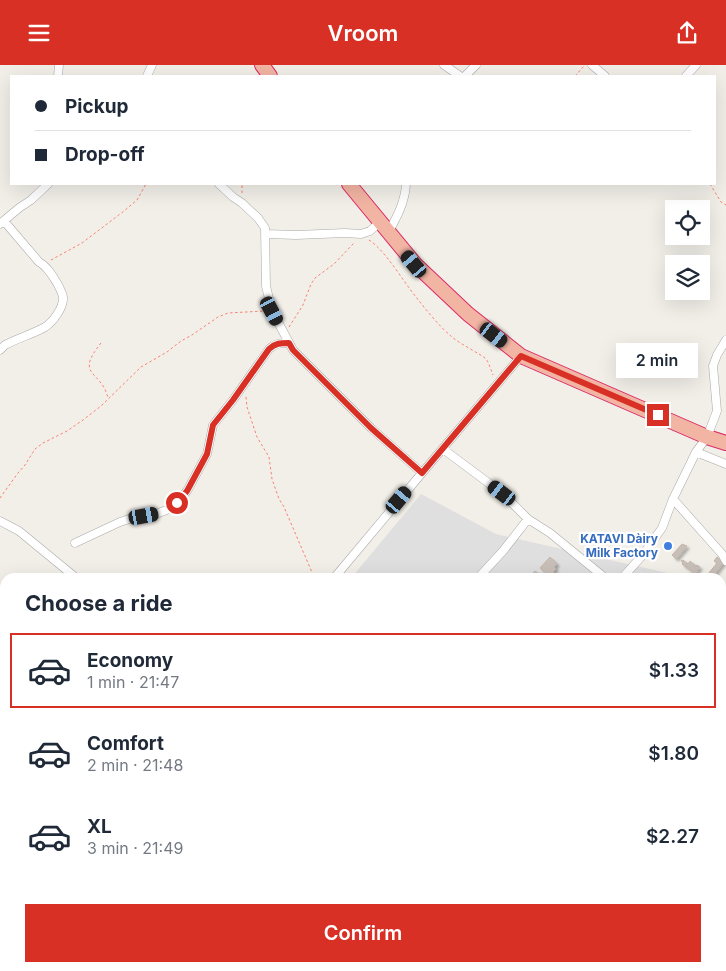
<!DOCTYPE html>
<meta charset="utf-8">
<style>
:root{--surface:#fff;--page:#f6f6f7;--text:#1f2937;--muted:#747a83;--line:#e0e1e3;--accent:#d93025}
body{margin:0;font-family:Inter,sans-serif;background:var(--page);color:var(--text);height:100vh;display:flex;flex-direction:column;font-size:19px;white-space:nowrap}
*{box-sizing:border-box;margin:0}
p{font-size:16px;color:var(--muted)}
.icon{flex:none;width:28px;height:28px;fill:none;stroke:currentColor;stroke-width:2;stroke-linecap:round;stroke-linejoin:round}
.map{position:relative;flex:1;overflow:hidden}
.panel{position:absolute;left:0px;top:508px;width:726px;height:399px;display:flex;flex-direction:column;background:var(--surface);border-radius:15px 15px 0 0;box-shadow:0 5px 20px #0002}
.panel>*{flex:none}
.top-card{position:absolute;left:10px;top:10px;width:706px;height:110px;border-radius:0px;box-shadow:0 5px 20px #0002;display:grid;align-content:center;height:110px;padding:0 25px;background:var(--surface)}
.fabs{position:absolute;left:665px;top:135px;display:grid;gap:10px}
.fabs a{display:grid;place-items:center;width:45px;height:45px;border-radius:0px;background:var(--surface);box-shadow:0 5px 20px #0002;font-size:25px}
.end{position:absolute;width:22px;height:22px;margin:-11px;border:6px solid #d93025;background:#fff;box-shadow:0 0 0 2px #fff}
.from{border-radius:50%}
.bubble{position:absolute;height:35px;border-radius:0px;background:var(--surface);box-shadow:0 5px 20px #0002;font-size:16px;font-weight:600;line-height:35px;text-align:center}
.car{position:absolute;width:15px;height:30px;margin:-15px -8px;border-radius:6px;box-shadow:0 0 4px 1px #0007;background:linear-gradient(#222 24%,#8ab4d8 0 40%,#222 0 76%,#8ab4d8 0 86%,#222 0)}
.top-card b{display:flex;align-items:center;gap:18px;height:48px;font-size:19px}
.top-card b+b{border-top:1px solid var(--line)}
.top-card i{width:12px;height:12px;background:var(--text)}
ul{padding:0;list-style:none}
li{display:flex;align-items:center;gap:15px;height:75px;margin:0 10px 8px;padding:0 15px;border:2px solid transparent;border-radius:0px}
li div{flex:1}
li b{display:block;font-size:19px}
li em{font-style:normal;font-weight:600}
li.active{border-color:var(--accent)}
li>.icon{width:45px;height:45px;stroke-width:1.5}
h2{padding:0 25px;font-size:22px;line-height:60px}
.cta{display:flex;gap:10px;margin-top:auto;padding:10px 25px}
.cta a{flex:1;height:58px;border-radius:0px;background:var(--accent);color:#fff;font-size:20px;font-weight:600;line-height:58px;text-align:center}
header{display:flex;justify-content:space-between;align-items:center;height:65px;padding:0 25px;background:var(--accent);color:#fff;font-size:22px;font-weight:600}
.map>svg:first-child{display:block}
.residential{fill:#e0dfdf}
.building{fill:#c7bfb8;stroke:#c4b6ab;filter:url(#shadow)}
.lines{fill:none;stroke-linecap:round;stroke-linejoin:round}
.minor-casing{stroke:#a9a9a9;stroke-width:9}
.trunk-casing{stroke:#dc2a67;stroke-width:16}
.path{stroke:#fa8072;stroke-width:1;stroke-dasharray:2.5 2.5;stroke-linecap:butt}
.minor{stroke:#fff;stroke-width:8}
.trunk{stroke:#f2b4a3;stroke-width:14}
.route{stroke:#d93025;stroke-width:6}
.shop-dot{fill:#3f7fe0;stroke:#fff;stroke-width:2}
.labels{text-anchor:middle;stroke-width:4.5;stroke-linejoin:round;paint-order:stroke}
.shop-label{font-size:12px;font-weight:bold;fill:#366cbe;stroke:#fff;text-anchor:end}
</style>
<header><svg class="icon" aria-label="menu" viewBox="0 0 24 24"><path d="M4 6h16M4 12h16M4 18h16"/></svg>Vroom<svg class="icon" aria-label="share" viewBox="0 0 24 24"><path d="M12 15V3M7 8l5-5 5 5M5 13v7h14v-7"/></svg></header>
<div class="map">
<svg width="726" height="906" viewBox="0 0 726 906">
<defs>
<filter id="shadow"><feDropShadow dx="2.5" dy="2.5" stdDeviation="1" flood-color="#0004"/></filter>
</defs>
<rect width="100%" height="100%" fill="#f2efe9"/>
<!-- residential -->
<path class="residential" d="M421,429l75,40 189,43h-333z
M721,521l5,1v384h-693l4,-5h684z"/>
<!-- building -->
<path class="building" d="M682,479l5,2 -11,13 -4,-4z
M550,492l7,7 -3,3 2,2 -3,3 1,1 -4,4 -10,-9z
M717,492l7,5 -12,15 -4,-3 9,-11 -3,-2z
M683,495l5,4 2,-3 6,5 1,-1 3,2 -5,7 -13,-10 1,-2 -2,-1z
M535,506l7,5 -1,1h-12z
M721,537l4,4 -4,10z
M726,754v19l-2,3 -3,-3v-13l2,-2 -2,-1 3,-2h1z
M725,886l1,1v6l-5,6v-9z
M361,901h27l5,5h-36z
M524,901h1l5,5h-10z"/>
<g class="lines">
<!-- minor casing -->
<g class="minor-casing">
<path id="minor" d="M444,0l16,11
M592,0l13,11
M58,11l1,-11
M147,11l5,-11
M465,11l11,-11
M686,11l10,-11
M219,119l14,13 9,6 16,15 7,10 1,58 6,25 21,39 78,78 51,45
M0,159l19,-16 12,-8 17,-16
M388,168c9,-16 17,-31 18,-49
M266,169l30,1 49,-2 16,1 9,-3 10,-9
M0,285l5,-5c13,-7 28,-11 40,-18 8,-5 19,-20 18,-30 -1,-5 -4,-10 -6,-14 -5,-8 -10,-17 -18,-21l-35,-41
M443,384l59,44 26,26 22,14 54,44
M696,387l30,12
M673,434l49,55 4,7
M0,456l19,10 56,46
M75,478l45,-21 12,-4 24,-4 13,-5 8,-6 10,-12 20,-37 6,-29 20,-25 36,-51c7,-6 11,-6 20,-6
M335,512l87,-104 99,-117
M479,512l24,-26 25,-32
M623,512l19,-21 20,-28 11,-29 23,-47 11,-15 10,-26 -4,-45 4,-11 9,-15
M721,699l5,3
M0,814l5,8
M721,814l5,-5
M55,901l6,5
M608,901l6,5
M708,901l6,5
M2,906l5,-5
M151,906l4,-5
M308,906l4,-5
M642,906l4,-5"/>
</g>
<!-- trunk casing -->
<g class="trunk-casing">
<path id="trunk" d="M262,0l8,11
M349,119l66,80 53,50 53,42 186,81 19,6"/>
</g>
<!-- path -->
<path class="path" d="M575,11l9,-10
M710,119l11,18 5,3
M242,128v-9
M369,175c16,10 34,41 47,57 11,14 23,29 36,40 10,8 23,14 33,21l3,4 5,13
M51,195l31,-17 42,-32 13,-11 9,-16
M289,262l14,-22 8,-21 4,-6 19,-14 20,-21
M101,278c-27,34 0,26 7,55
M246,332l1,10 10,30 12,20 3,22 7,20 5,8 30,70
M0,433l18,-25 7,-8 10,-16 8,-6 24,-12 16,-11 18,-14 40,-39 26,-15 14,-11 11,-6 26,-18 10,-4 36,-2"/>
<!-- minor -->
<use href="#minor" class="minor"/>
<!-- trunk -->
<use href="#trunk" class="trunk"/>
</g>
<g class="lines">
<!-- route -->
<path class="route" d="M177,438l10,-12 20,-37 6,-29 20,-25 36,-51c7,-6 11,-6 20,-6l4,7 78,78 51,45 99,-117 137,59"/>
</g>
<!-- markers -->
<circle class="shop-dot" cx="668" cy="481" r="5"/>
<g class="labels">
<!-- shop labels -->
<g class="shop-label">
<text x="658" y="478">KATAVI Dàiry<tspan x="658" dy="14">Milk Factory</tspan></text>
</g>
</g>
</svg>
<div class="fabs">
<a><svg class="icon" aria-label="locate" viewBox="0 0 24 24"><circle cx="12" cy="12" r="6"/><path d="M12 2v4M12 18v4M2 12h4M18 12h4"/></svg></a>
<a><svg class="icon" aria-label="layers" viewBox="0 0 24 24"><path d="M12 4l9 5-9 5-9-5zM3 14l9 5 9-5"/></svg></a>
</div>
<i class="end from" style="left:177px;top:438px"></i>
<i class="end" style="left:658px;top:350px"></i>
<div class="bubble" style="left:616px;top:278px;width:82px">2 min</div>
<i class="car" style="left:414px;top:199px;rotate:320deg"></i>
<i class="car" style="left:272px;top:246px;rotate:152deg"></i>
<i class="car" style="left:494px;top:270px;rotate:128deg"></i>
<i class="car" style="left:502px;top:428px;rotate:307deg"></i>
<i class="car" style="left:399px;top:435px;rotate:40deg"></i>
<i class="car" style="left:144px;top:451px;rotate:80deg"></i>
<div class="top-card">
<b><i class="from"></i>Pickup</b>
<b><i></i>Drop-off</b>
</div>
<section class="panel">
<h2>Choose a ride</h2>
<ul>
<li class="active"><svg class="icon" aria-label="car" viewBox="0 0 24 24"><path d="M5 17H2v-5l4-1 3-4h7l3 4 3 1v5h-3M9 17h6M6 11h13"/><circle cx="7" cy="17" r="2"/><circle cx="17" cy="17" r="2"/></svg><div><b>Economy</b><p>1 min · 21:47</p></div><em>$1.33</em></li>
<li><svg class="icon" aria-label="car" viewBox="0 0 24 24"><path d="M5 17H2v-5l4-1 3-4h7l3 4 3 1v5h-3M9 17h6M6 11h13"/><circle cx="7" cy="17" r="2"/><circle cx="17" cy="17" r="2"/></svg><div><b>Comfort</b><p>2 min · 21:48</p></div><em>$1.80</em></li>
<li><svg class="icon" aria-label="car" viewBox="0 0 24 24"><path d="M5 17H2v-5l4-1 3-4h7l3 4 3 1v5h-3M9 17h6M6 11h13"/><circle cx="7" cy="17" r="2"/><circle cx="17" cy="17" r="2"/></svg><div><b>XL</b><p>3 min · 21:49</p></div><em>$2.27</em></li>
</ul>
<div class="cta"><a>Confirm</a></div>
</section>
</div>
